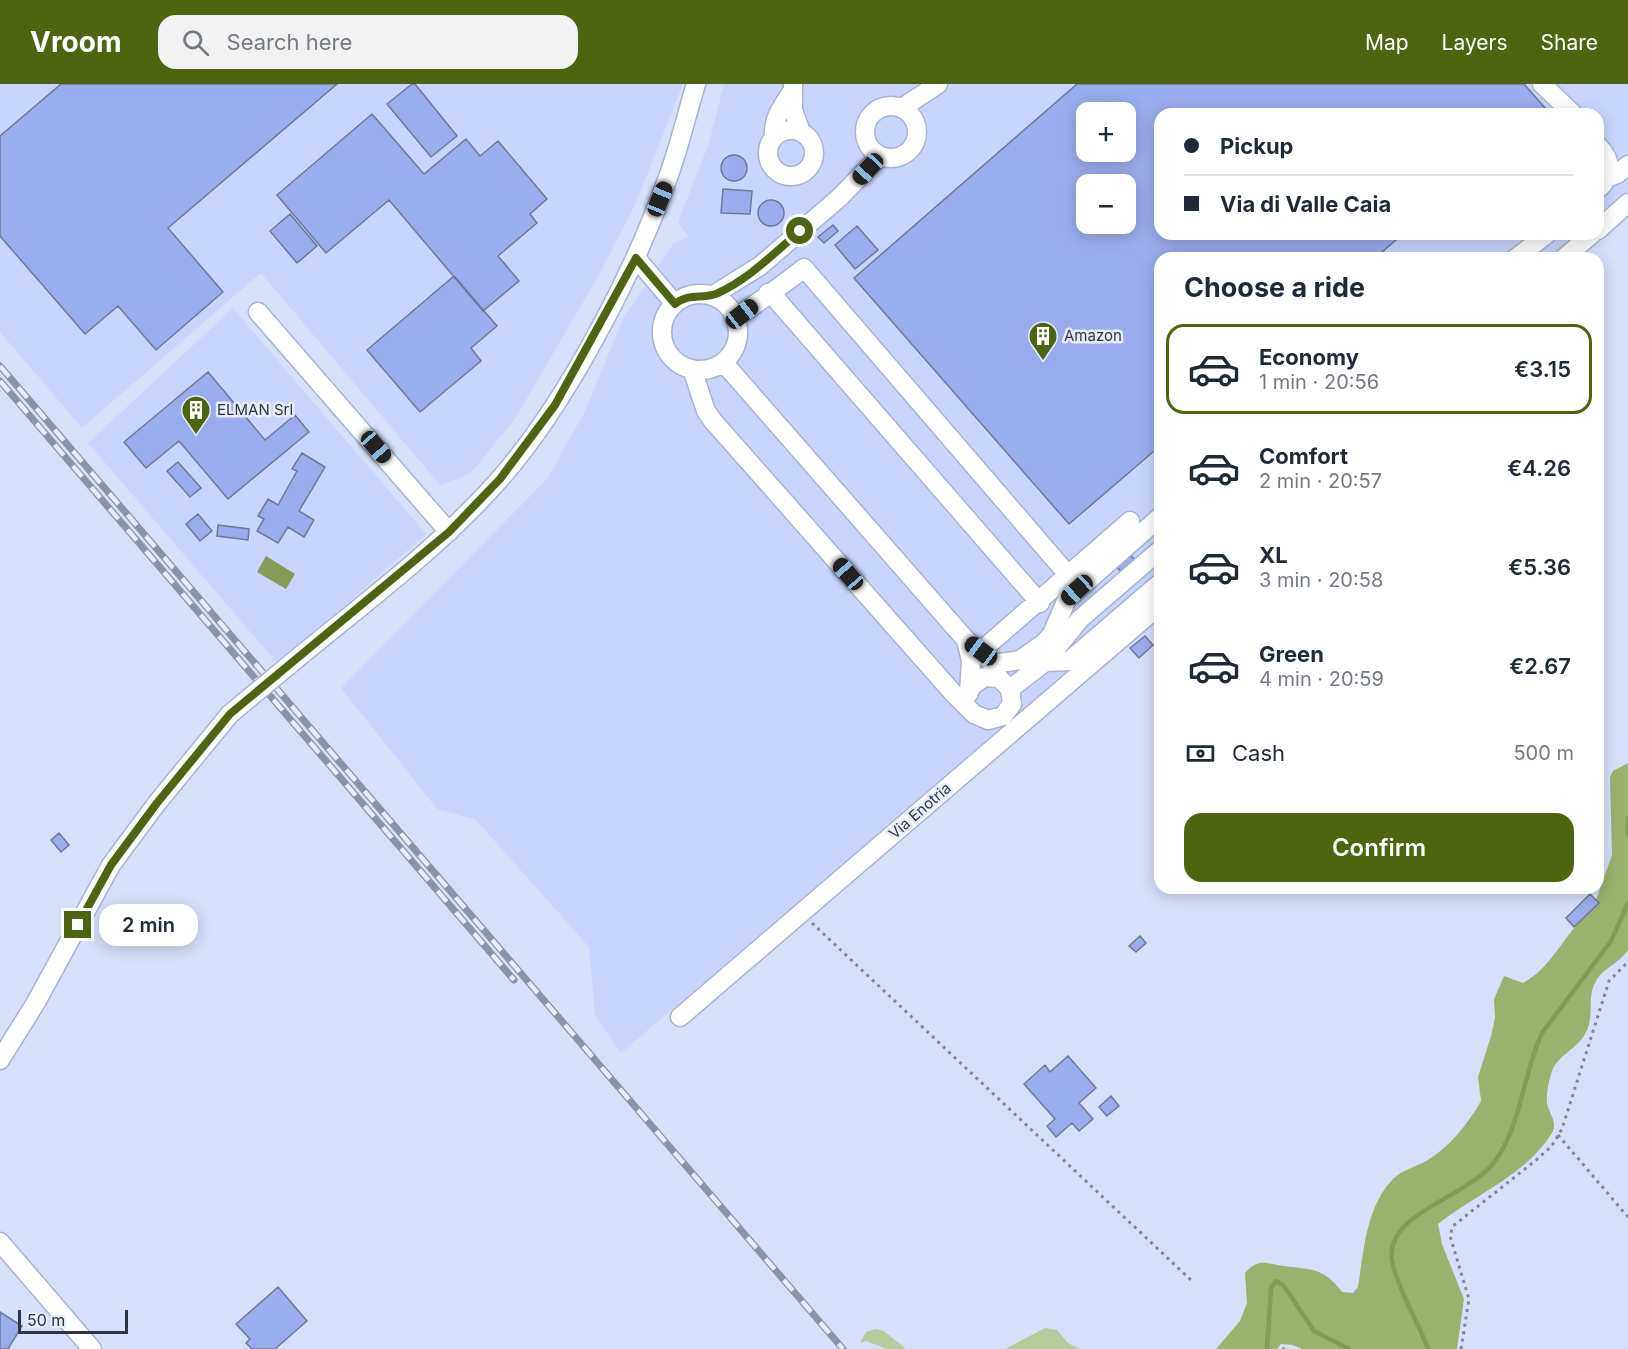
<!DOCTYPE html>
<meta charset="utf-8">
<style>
:root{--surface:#fff;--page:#f2f2f3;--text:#1f2937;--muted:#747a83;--line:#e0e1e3;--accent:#4e6411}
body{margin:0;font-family:Inter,sans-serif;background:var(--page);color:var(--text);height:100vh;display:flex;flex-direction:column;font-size:22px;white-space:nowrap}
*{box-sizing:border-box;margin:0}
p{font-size:20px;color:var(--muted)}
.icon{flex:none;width:33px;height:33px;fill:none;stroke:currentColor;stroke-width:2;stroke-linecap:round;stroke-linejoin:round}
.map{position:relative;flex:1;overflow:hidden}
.details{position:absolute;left:1154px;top:168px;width:450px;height:642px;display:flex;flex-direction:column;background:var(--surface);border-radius:18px;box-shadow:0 3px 15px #0003}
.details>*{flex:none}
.top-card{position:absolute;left:1154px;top:24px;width:450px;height:132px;border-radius:18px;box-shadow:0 3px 15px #0003;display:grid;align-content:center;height:132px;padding:0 30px;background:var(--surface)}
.controls{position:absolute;left:1076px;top:18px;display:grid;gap:12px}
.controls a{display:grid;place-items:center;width:60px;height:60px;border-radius:12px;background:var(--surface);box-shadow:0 3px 15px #0003;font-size:30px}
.scale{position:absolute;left:18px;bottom:15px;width:110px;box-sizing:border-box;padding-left:6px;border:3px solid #2f3441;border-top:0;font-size:16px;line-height:21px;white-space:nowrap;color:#2f3441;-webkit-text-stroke:4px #e9edfb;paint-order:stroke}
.end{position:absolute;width:27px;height:27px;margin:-14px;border:8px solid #4e6411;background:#fff;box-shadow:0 0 0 3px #fff}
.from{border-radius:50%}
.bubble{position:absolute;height:42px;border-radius:18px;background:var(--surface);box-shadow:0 3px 15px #0003;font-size:20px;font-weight:600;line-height:42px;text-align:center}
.car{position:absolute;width:18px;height:36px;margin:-18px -9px;border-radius:8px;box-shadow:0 0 4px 2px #0007;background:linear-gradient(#222 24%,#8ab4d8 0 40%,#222 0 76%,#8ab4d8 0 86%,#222 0)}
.top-card b{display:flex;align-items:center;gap:21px;height:57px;font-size:22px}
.top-card b+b{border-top:2px solid var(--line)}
.top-card i{width:15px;height:15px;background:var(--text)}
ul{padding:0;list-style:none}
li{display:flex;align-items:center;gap:18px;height:90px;margin:0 12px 9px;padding:0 18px;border:3px solid transparent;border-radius:18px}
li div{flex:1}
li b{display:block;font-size:22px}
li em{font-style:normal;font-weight:600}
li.selected{border-color:var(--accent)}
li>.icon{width:54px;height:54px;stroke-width:1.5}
h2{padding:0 30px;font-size:27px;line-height:72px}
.pay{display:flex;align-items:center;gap:15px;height:66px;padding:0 30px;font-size:22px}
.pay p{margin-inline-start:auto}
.action{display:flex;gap:12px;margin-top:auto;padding:12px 30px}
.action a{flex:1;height:69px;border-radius:18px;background:var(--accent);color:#fff;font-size:24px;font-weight:600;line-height:69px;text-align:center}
header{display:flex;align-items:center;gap:36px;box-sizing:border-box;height:84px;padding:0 30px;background:var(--accent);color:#fff}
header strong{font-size:28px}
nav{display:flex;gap:33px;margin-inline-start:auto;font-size:21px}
.search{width:420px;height:54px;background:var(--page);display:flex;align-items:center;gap:15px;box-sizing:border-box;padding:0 21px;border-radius:18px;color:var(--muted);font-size:22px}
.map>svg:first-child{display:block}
.built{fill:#c9d5fe;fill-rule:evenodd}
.green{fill:#b9ca9a}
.forest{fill:#9bb26e}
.water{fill:#859b57}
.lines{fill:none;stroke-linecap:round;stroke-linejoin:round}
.stream{stroke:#859b57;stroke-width:4.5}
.building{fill:#99aced;stroke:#6f7997;stroke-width:1.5;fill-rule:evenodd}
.minor-casing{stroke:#a8b3d3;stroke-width:21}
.path{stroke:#7f8699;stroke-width:3;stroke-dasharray:3 4.5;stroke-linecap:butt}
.minor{stroke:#fff;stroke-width:18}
.rail-casing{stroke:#8b93a7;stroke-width:7}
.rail{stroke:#e9edfb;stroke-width:4.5;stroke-dasharray:14;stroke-linecap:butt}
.minor-bridge-casing{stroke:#a8b3d3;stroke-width:21;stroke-linecap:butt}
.minor-bridge{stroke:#fff;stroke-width:18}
.route{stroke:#4e6411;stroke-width:8}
.labels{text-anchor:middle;stroke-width:5;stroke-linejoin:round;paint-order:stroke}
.poi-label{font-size:15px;fill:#2f3441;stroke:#e9edfb;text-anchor:start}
.street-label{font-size:15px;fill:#2f3441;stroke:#e9edfb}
</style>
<header>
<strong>Vroom</strong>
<div class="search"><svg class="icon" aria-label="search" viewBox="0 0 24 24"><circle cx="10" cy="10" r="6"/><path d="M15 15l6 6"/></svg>Search here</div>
<nav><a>Map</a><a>Layers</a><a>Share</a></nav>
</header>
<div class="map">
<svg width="1628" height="1265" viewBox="0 0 1628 1265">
<rect width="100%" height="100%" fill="#d7e0fb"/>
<!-- built -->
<path class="built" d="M0,0h683l-47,119 -36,70 -85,146 -45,55 -30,11 -179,-212 -179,155 -82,-96z
M724,0h904v108l-30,26v-104h-438v120h418l-29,24h-389l-1,334 -538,461 -26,-38 -6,-68 -113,-127 -39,-11 -96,-121 206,-209 37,-66 40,-96 49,-73 15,-8 -10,-14 31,-79zM1086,28h39v40h-39zM1086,100h39v40h-39z
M233,224l193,226 -148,130 -190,-221z"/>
<!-- green -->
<path class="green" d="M1045,1244l12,2 11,13 12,6h-75z
M875,1245l9,2 22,18h-19l-21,-8 -6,2 6,-11z"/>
<!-- forest -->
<path class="forest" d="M1628,679v187c-10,15 -27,18 -34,35 -7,16 1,32 -9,49 -9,16 -27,21 -33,37 -3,9 -6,23 -5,32 2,11 11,19 5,30 -27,43 -76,61 -114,91l4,20 22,55 -7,50h-155l-9,-4 -12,-1 -4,5h-61l24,-28 7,-18 -2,-30c14,-16 21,-9 39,-7 28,4 39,1 58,26l11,1 5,-6c6,-37 8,-80 35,-108 9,-9 22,-12 33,-18 24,-14 41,-36 55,-60l-3,-24 13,-41 4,-18 -1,-19 10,-23 19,7c23,-12 36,-37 52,-56 7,-9 16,-16 24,-24l-3,-3 16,-45 -2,-78 3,-6z"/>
<!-- water -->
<path class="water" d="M266,472l29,18 -9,15 -29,-17z"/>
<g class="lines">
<!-- stream -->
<path class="stream" d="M1628,734v16
M1267,1265l4,-61 5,-7 8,5 30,45 35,18
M1428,1265c-9,-25 -33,-66 -36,-89 -7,-48 77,-62 103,-99 27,-37 28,-88 47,-128l69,-92 17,-38"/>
</g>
<!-- building -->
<path class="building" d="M61,0h276l-169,144 55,64 -67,58 -38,-44 -33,28 -85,-98v-100z
M412,0h3l42,52 -26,21 -44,-53z
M1077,0h447l22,25 -5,5h-381v120h243l-28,24h-215v188l-91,78 -215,-246zM1086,28h39v40h-39zM1086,100h39v40h-39z
M372,30l52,60 42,-35 14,17 18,-15 49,58 -17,15 7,9 -39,33 21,25 -36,30 -94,-111 -63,53 -49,-58z
M721 84a13 13 0 1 1 26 0a13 13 0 1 1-26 0Z
M723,105l29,2 -2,23 -29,-1z
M758 129a13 13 0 1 1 26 0a13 13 0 1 1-26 0Z
M290,130l27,32 -20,17 -27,-32z
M833,141l5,6 -14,12 -6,-6z
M857,142l21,24 -23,19 -20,-24z
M454,192l43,50 -26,22 10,13 -61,51 -53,-62z
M208,288l57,68 30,-25 14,17 -81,67 -49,-58 -33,27 -22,-26z
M302,369l23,14 -26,44 15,9 -10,17 -16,-10 -10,16 -21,-12 7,-12 -6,-3 10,-17 10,6 19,-34 -5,-2z
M178,378l23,26 -11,9 -23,-26z
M198,430l14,17 -12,10 -14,-17z
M218,441l31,4 -1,11 -31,-4z
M1131,471l5,7 -14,11 -5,-6z
M1145,552l8,9 -14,13 -9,-10z
M59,749l10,12 -8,7 -10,-12z
M1590,810l9,9 -25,24 -8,-9z
M1140,852l6,7 -10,9 -7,-6z
M1068,972l28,32 -17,15 14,16 -14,12 -7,-8 -16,14 -9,-11 8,-7 -31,-35 21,-19 5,7z
M1111,1012l8,10 -12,10 -8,-9z
M278,1203l29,34 -32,28h-23l-6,-6 4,-4 -14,-15z
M0,1228l22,14 -14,23h-8z"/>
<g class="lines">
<!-- minor casing -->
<g class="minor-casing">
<path id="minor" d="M793,0v26l8,22
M1542,0l31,30
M865 48a26 26 0 1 1 52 0a26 26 0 1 1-52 0Z
M902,24l36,-24
M768 69a23 23 0 1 1 46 0a23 23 0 1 1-46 0Z
M774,53c-1,-19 7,-29 17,-44
M1598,62c14,13 15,30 0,43
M1607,94l10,-4 11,-9
M1598,146l30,-27
M636,174l39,46
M1516,174l31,-24
M1564,174l28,-24
M768,209l8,6 264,304
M662 248a38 38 0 1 1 76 0a38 38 0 1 1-76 0Z
M712,212l48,-30 79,-68 41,-42
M258,228l191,220
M735,235c24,-18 47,-33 69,-51l265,308
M723,278l243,278 24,20 9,18
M692,285l14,42 7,10 241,273 20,20 14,6 15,-4 9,-12 -2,-15 -11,-11 -15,-1 -12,9 -3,6
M966,556l5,21 -2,32
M981,567l149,-130
M1045,578l24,-1 91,-78
M993,580l27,-4 24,-17 8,-9 15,-35 93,-82
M288,582c72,-60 149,-116 211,-186 67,-76 134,-205 168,-300 12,-31 19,-64 29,-96
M1010,605l35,-27 35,-43 80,-69
M680,933l480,-412
M0,976l35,-56 76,-139 46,-62 73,-89
M0,1158l92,107"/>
</g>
<!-- path -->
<path class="path" d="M812,839l381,359
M1558,1051l70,82
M1282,1265h6
M1461,1265l8,-50 -19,-63 3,-10 82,-65 16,-14 11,-18 47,-148 19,-19"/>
<!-- minor -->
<use href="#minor" class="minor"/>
<!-- rail casing -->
<g class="rail-casing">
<path id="rail" d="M0,282l843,983
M0,297l514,599"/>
</g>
<!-- rail -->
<use href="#rail" class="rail"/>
<!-- minor-bridge casing -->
<g class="minor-bridge-casing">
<path id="minor-bridge" d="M230,630l58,-48"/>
</g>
<!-- minor-bridge -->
<use href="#minor-bridge" class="minor-bridge"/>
</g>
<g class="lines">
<!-- route -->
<path class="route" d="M78,841l33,-60 46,-62 73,-89 219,-182 51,-53 55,-74 81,-147 39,46c14,-12 29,-4 43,-11 31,-14 56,-40 82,-62"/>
</g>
<!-- icons -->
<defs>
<g id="building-pin" transform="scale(1.5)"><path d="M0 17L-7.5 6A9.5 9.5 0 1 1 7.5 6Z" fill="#4e6411" stroke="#e9edfb"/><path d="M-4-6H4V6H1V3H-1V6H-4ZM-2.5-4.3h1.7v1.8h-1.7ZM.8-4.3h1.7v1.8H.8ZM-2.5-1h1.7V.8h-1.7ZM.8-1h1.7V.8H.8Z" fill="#fff"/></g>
</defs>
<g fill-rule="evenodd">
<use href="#building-pin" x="1043" y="252"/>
<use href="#building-pin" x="196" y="326"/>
</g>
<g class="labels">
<!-- poi labels -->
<g class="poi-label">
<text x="1064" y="257">Amazon</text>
<text x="217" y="331">ELMAN Srl</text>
</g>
<!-- street labels -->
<g class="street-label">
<text transform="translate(920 727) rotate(-41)" y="5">Via Enotria</text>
</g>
</g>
</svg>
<div class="controls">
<a>+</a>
<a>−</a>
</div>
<div class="scale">50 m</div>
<i class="end from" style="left:800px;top:147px"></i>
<i class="end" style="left:78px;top:841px"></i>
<div class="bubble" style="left:99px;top:820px;width:99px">2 min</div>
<i class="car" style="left:868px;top:85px;rotate:223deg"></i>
<i class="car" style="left:660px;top:115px;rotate:22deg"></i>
<i class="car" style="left:742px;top:230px;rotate:52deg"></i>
<i class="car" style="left:376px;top:363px;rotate:139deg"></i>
<i class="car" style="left:848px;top:490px;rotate:319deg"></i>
<i class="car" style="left:1077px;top:506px;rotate:228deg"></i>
<i class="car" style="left:981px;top:567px;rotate:307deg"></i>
<div class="top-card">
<b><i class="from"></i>Pickup</b>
<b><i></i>Via di Valle Caia</b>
</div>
<section class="details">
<h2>Choose a ride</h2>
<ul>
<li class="selected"><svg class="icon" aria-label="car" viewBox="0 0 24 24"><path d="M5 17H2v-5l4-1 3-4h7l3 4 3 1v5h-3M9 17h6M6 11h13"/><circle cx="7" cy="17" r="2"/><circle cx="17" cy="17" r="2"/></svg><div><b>Economy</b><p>1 min · 20:56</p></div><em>€3.15</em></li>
<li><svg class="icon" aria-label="car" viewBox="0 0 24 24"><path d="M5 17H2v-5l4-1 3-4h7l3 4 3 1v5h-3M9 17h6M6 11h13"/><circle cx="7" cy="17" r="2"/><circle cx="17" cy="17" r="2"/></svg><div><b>Comfort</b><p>2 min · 20:57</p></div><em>€4.26</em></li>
<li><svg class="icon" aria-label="car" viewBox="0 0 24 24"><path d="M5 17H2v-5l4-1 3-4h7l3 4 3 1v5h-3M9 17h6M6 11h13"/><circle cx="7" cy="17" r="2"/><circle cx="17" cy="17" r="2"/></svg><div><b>XL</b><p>3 min · 20:58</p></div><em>€5.36</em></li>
<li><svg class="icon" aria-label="car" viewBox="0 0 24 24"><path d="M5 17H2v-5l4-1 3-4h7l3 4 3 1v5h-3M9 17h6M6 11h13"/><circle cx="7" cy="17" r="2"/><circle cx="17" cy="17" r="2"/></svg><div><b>Green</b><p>4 min · 20:59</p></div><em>€2.67</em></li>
</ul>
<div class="pay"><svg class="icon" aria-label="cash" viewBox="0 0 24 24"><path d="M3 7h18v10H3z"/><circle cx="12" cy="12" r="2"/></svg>Cash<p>500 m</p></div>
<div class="action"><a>Confirm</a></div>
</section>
</div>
